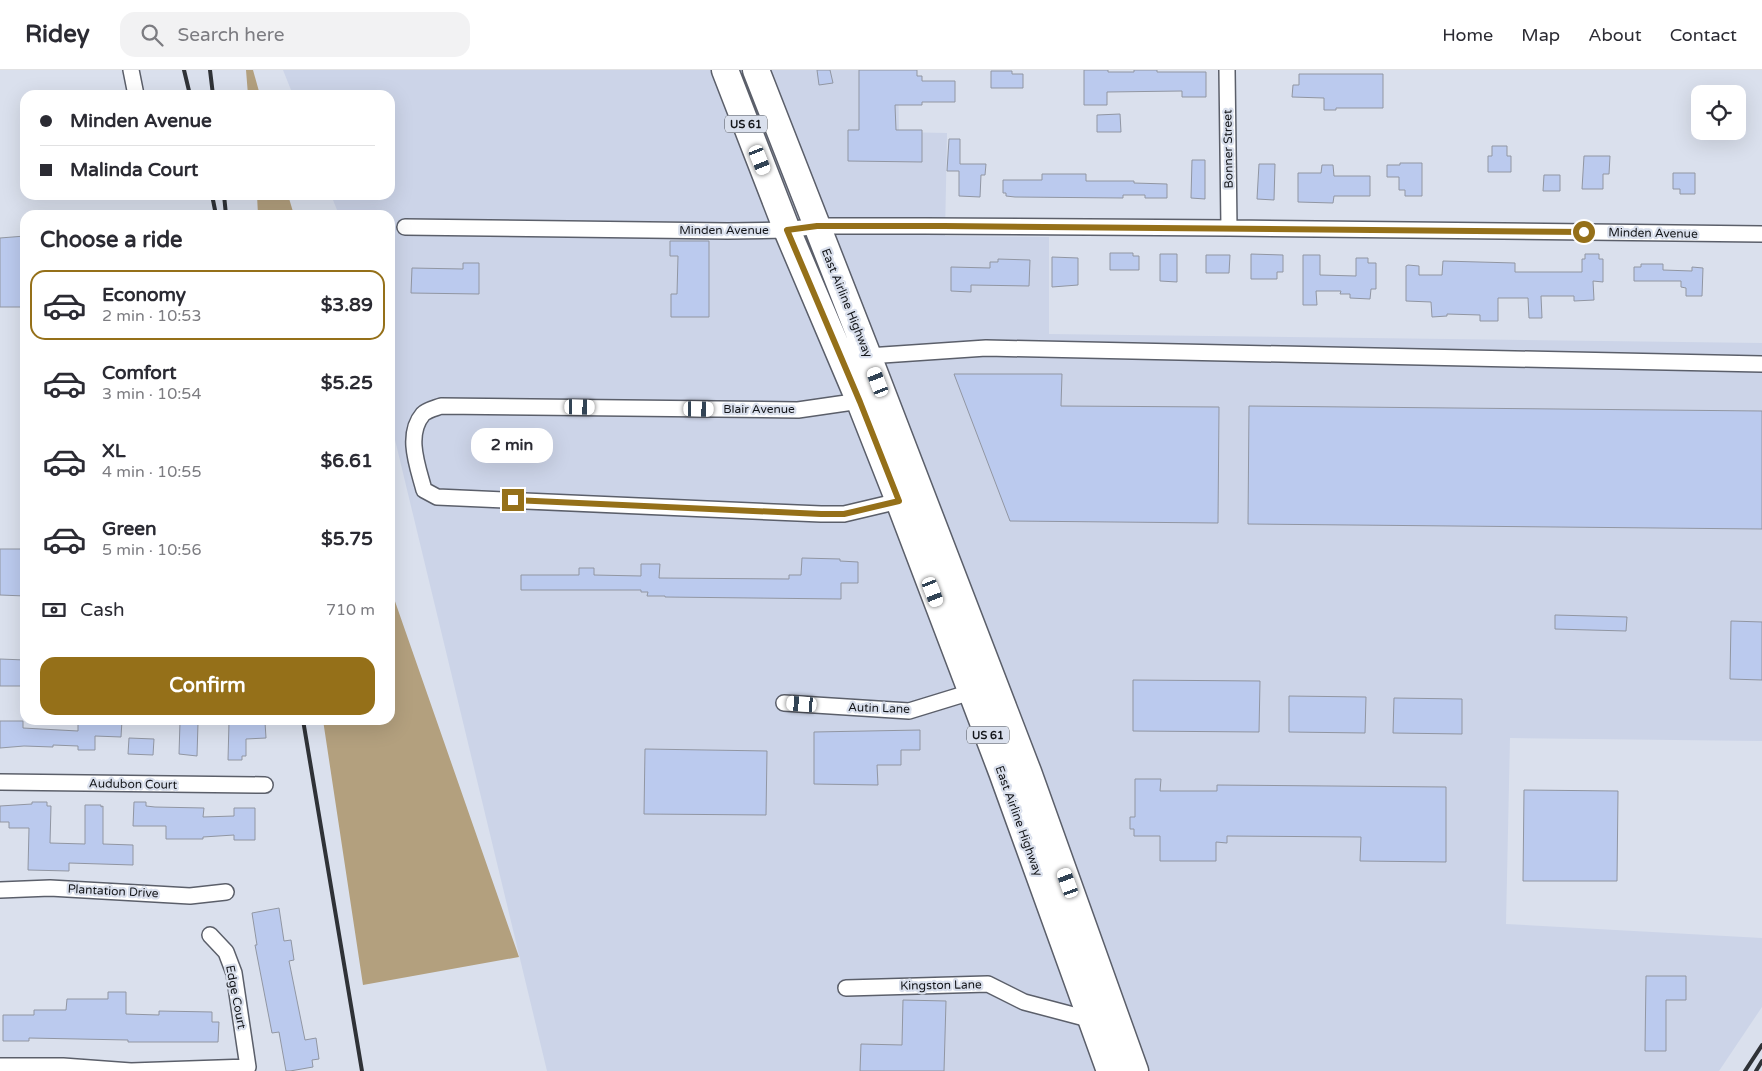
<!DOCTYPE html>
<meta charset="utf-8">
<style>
:root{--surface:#fff;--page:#f2f2f3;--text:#2b2b33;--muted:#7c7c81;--line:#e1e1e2;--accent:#957019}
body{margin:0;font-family:"Varela Round",sans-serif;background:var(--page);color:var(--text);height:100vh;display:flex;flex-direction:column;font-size:19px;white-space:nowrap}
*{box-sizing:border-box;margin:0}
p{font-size:16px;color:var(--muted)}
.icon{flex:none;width:28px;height:28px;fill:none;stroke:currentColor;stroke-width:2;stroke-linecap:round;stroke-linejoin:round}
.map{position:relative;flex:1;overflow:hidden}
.details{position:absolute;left:20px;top:140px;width:375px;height:515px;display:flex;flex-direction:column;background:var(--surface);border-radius:15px;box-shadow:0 5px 20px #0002}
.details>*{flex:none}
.guide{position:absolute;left:20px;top:20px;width:375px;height:110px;border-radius:15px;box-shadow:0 5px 20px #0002;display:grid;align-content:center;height:110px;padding:0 20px;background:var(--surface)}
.tools{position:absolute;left:1691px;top:15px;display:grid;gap:10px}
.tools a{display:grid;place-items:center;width:55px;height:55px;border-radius:10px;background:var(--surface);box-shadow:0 5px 20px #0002;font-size:25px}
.end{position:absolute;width:22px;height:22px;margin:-11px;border:6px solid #957019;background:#fff;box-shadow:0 0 0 2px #fff}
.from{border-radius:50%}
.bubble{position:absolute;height:35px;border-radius:15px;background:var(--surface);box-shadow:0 5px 20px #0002;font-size:16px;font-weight:800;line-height:35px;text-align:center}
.car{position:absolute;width:15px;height:30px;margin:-15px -8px;border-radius:6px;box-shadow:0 0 4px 1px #0007;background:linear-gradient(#fff 24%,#345 0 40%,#fff 0 76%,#345 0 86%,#fff 0)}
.guide b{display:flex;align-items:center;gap:18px;height:48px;font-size:19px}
.guide b+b{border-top:1px solid var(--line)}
.guide i{width:12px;height:12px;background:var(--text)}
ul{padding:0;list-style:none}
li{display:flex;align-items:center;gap:15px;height:70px;margin:0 10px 8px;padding:0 10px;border:2px solid transparent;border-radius:15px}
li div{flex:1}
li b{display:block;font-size:19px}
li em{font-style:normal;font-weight:800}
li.active{border-color:var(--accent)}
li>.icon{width:45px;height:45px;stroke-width:1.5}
h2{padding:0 20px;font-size:22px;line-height:60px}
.pay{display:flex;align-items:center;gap:12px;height:55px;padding:0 20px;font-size:19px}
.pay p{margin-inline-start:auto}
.button{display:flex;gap:10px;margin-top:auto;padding:10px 20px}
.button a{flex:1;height:58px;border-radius:15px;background:var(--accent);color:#fff;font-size:20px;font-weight:800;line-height:58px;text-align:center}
header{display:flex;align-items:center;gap:30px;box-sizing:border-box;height:70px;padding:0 25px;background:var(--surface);border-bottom:1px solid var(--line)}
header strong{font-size:24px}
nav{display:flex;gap:28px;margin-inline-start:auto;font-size:18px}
.search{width:350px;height:45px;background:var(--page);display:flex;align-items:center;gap:12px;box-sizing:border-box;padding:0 18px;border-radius:15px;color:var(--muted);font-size:19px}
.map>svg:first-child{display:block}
.built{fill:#ccd4e8}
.forest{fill:#b3a07e}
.building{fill:#bbcaee;stroke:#9196a2}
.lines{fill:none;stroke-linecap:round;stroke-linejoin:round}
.street-casing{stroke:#5b5f6a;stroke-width:18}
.highway-casing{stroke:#5b5f6a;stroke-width:29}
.street{stroke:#fff;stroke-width:15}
.highway{stroke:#fff;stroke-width:26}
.rail{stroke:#2f3237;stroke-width:4}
.route{stroke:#957019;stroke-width:6}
.labels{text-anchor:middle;stroke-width:4.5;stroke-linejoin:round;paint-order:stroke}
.shield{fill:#dae0ed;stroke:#4f5359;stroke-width:1}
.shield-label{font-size:11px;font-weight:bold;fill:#14161a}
.street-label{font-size:12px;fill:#14161a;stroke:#dae0ed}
</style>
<header>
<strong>Ridey</strong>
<div class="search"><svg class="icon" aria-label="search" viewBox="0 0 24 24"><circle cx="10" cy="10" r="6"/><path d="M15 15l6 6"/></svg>Search here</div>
<nav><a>Home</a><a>Map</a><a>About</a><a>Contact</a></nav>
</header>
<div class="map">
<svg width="1762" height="1001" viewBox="0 0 1762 1001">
<rect width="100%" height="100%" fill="#dae0ed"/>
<!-- built -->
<path class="built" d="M283,0h615l1,62 48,1 -2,103 104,1v97l713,9v398l-252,-3 -4,186 256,14v69l-43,64h-1172l-157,-652v-204h-51l-8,-20h59v-100h-97z"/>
<!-- forest -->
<path class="forest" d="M246,0h7l7,25h-12z
M257,125h31l6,20h-36z
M390,517l129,370 -156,28 -40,-265h67z"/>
<!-- building -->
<path class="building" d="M817,0h13l3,13 -14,2z
M859,0h58v6h5v5h33v21h-33v3h-27l1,25h26v32l-74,-1v-31h11z
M1084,0h24v2h26v-2h23v2h49v25h-24v-6l-75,1v13h-23z
M991,1h21v3h11v14h-32z
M1299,4h84v34h-47v2h-12v-12l-32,-1 1,-12h6z
M1120,44l1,18h-24v-17z
M949,69h11v25h26l-1,11h-4l-1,22 -21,-1v-25h-12z
M1492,76h15v10h4v16h-23v-16h4z
M1584,86h26l-1,18h-6v15h-21z
M1192,90h13v39l-14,-1z
M1400,93h22v33h-17v-6h-6v-13h-12v-12h13z
M1259,94h16l-1,36 -17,-1z
M1322,95h11l1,11h36v20h-36l-1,7 -35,-1v-29h23z
M1673,103h22v21h-15v-5h-7z
M1042,104h44v7h48v2l33,1v14h-22v-3h-22v3l-108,-1 -9,-1v-3h-3v-13h39z
M1544,105h16v16h-17z
M25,166v71h-25v-69z
M670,171h39v76h-38v-23h6l1,-38h-8z
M1110,183h23v3h6v14h-29z
M1160,184h17v28l-17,-1z
M1251,184l32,1v17h-6v7h-26z
M1585,184h14v5h4v23l-10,-1 1,19 -20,1v-5h-33l1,22h-13l-1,-20h-30v23h-18v-6l-33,-1v2l-15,1 -1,-15 -25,-1v-35l2,-1 11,1v9h23l1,-14 72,2v9h67v-13h3z
M1206,185h24l-1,18h-23z
M1303,185h17v20l36,1v-18h12v5h8v26h-5l-1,10 -20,-1v-4h-10l1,-3h-25l1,14h-14z
M1052,187l26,1v27l-26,2z
M998,189l32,1 -1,26 -58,-1v7l-20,-1v-24l39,1v-6h8z
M463,193h16v31l-68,-1 1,-25 51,1z
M1641,194h22v6l29,1v-4l11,1 -1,28h-16v-8l-5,-1v-6h-47v-14h7z
M954,304h108l-1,32 158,1 -1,116 -208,-2z
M1249,336l513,5v118l-514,-5z
M0,479h25v47l-25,-1z
M802,488l38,1v2l18,1v21h-17v16l-176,-2v-1h-18l1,-4h-7v-2h-120v-15h58v-7h15v7l47,1v-12h19l-1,14 130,1v-4h12z
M1555,545l72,2 -1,14 -71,-2z
M1731,551l31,1v58l-32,-1z
M0,589l25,1v26h-25z
M1133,610l127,1 -1,51 -126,-1z
M1289,626l77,1 -1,36 -76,-1z
M1394,628l68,1v35l-69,-1z
M122,650l-1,17 -26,-1v14h-17v-4l-25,-1v2l-29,-1 -24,2v-27h23v7l55,3v-10z
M180,652l18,1 -1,33 -18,-2z
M229,652h36l1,16 -20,1v17h-4v4h-14z
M920,660v20h-19v15h-24l1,20 -64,-1v-52z
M129,668l25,1 -1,16 -25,-1z
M645,679l122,2 -1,64 -122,-1z
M1135,709h26l-1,12h57v-6l229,2v75l-86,-1 1,-24 -134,-1v7l-11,-1v19h-56v-25h-26v-7h-4v-12h5z
M1524,720l94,1 -1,90h-94z
M32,732h15v4h4l-1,37 35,1v-39h16v2l2,-1v38l30,1v20l-64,-2v8l-41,-1 1,-42h-20v-6h-9v-16l32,-2z
M134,732h12v4l9,1 49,1 -1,9 31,-1v-8h21v32h-21v-5l-31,2v2h-37v-13h-33z
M279,838l5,33 7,-1 3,20 -5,1 16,79 11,-2 3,21 -7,1 1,7 -23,4h-4l-7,-39 -7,1 -17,-88h2l-5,-32z
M1646,906h40v24h-20v51h-21z
M108,922h18v22l33,1v-4l53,1v10h7l-1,20h-90v-2l-99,-2v3h-26v-26h31v-5h32l1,-11h41z
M903,930l43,1 -2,70h-84l1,-27 41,1z"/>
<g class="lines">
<!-- street casing -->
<g class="street-casing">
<path id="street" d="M131,0l5,25
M1227,0l2,158
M405,157l323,4 59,-1 30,-4h108l304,2 533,6
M868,286l118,-8 776,16
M867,330l-69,10 -357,-4c-5,2 -14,4 -18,8 -18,21 -5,53 1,76l13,7 384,17h23l55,-13
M784,633l125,8 62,-19 6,-6
M0,712l265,3
M0,820l50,-2 140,8 36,-4
M846,918l142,-4 36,18 72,19
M0,996h63l68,5 117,-4 -14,-94 -8,-21 -16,-17"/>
</g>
<!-- highway casing -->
<g class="highway-casing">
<path id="highway" d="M725,0l62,160 73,172 39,99 103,271 108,299
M756,0l112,286 160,416 107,299"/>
</g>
<!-- street -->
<use href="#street" class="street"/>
<!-- highway -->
<use href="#highway" class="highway"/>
<!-- rail -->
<path class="rail" d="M184,0l6,25
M210,0l3,25
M212,125l4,20
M224,125l2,20
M303,650l59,351
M1745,1001l17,-26
M1756,1001l6,-10"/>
</g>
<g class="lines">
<!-- route -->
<path class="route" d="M513,430l308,14h23l55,-13 -39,-99 -73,-172 30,-4h127l640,6"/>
</g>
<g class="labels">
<!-- shield labels -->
<g class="shield">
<rect x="725" y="45.5" width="42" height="17" rx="4"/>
<rect x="967" y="656.5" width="42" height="17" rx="4"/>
</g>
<g class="shield-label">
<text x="746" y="58">US 61</text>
<text x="988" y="669">US 61</text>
</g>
<!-- street labels -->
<g class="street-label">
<text transform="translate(1228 79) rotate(-91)" y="4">Bonner Street</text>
<text x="724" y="164">Minden Avenue</text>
<text transform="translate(1653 163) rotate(1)" y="4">Minden Avenue</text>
<text transform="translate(847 233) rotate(68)" y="4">East Airline Highway</text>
<text x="759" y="343">Blair Avenue</text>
<text transform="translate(879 638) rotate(2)" y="4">Autin Lane</text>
<text transform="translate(133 714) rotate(1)" y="4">Audubon Court</text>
<text transform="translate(1019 751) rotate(70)" y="4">East Airline Highway</text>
<text transform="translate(113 821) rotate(3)" y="4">Plantation Drive</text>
<text transform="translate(941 915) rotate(-1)" y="4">Kingston Lane</text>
<text transform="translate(236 927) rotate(79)" y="4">Edge Court</text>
</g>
</g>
</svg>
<div class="tools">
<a><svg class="icon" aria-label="locate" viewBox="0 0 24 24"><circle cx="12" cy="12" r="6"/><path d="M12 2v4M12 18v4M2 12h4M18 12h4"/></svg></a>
</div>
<i class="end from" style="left:1584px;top:162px"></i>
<i class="end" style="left:513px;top:430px"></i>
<div class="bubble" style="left:471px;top:358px;width:82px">2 min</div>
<i class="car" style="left:760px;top:90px;rotate:158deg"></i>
<i class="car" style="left:878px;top:312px;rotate:339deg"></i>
<i class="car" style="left:580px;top:337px;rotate:91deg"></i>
<i class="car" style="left:699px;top:339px;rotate:91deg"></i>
<i class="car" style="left:933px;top:522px;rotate:159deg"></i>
<i class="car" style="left:802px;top:634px;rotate:274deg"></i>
<i class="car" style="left:1068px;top:813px;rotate:340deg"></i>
<div class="guide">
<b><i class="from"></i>Minden Avenue</b>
<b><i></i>Malinda Court</b>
</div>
<section class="details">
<h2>Choose a ride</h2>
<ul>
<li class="active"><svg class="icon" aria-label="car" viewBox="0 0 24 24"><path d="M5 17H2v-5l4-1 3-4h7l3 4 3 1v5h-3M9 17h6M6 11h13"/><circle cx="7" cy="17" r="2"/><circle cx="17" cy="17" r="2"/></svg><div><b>Economy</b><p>2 min · 10:53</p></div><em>$3.89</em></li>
<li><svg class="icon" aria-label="car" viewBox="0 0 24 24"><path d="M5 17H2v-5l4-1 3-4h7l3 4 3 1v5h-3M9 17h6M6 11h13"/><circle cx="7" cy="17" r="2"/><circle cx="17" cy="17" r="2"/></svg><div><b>Comfort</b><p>3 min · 10:54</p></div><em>$5.25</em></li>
<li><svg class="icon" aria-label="car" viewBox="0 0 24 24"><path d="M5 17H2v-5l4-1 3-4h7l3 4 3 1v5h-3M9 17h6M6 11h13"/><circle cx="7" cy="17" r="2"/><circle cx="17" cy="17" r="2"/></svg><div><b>XL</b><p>4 min · 10:55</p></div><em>$6.61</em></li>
<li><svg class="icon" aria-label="car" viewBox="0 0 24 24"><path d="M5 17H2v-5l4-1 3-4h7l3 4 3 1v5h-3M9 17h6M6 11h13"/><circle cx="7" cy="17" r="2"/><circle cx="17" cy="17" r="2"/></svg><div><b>Green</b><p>5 min · 10:56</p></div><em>$5.75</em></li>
</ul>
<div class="pay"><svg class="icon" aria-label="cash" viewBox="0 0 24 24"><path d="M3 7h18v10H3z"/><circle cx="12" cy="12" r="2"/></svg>Cash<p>710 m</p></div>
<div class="button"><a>Confirm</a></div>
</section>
</div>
